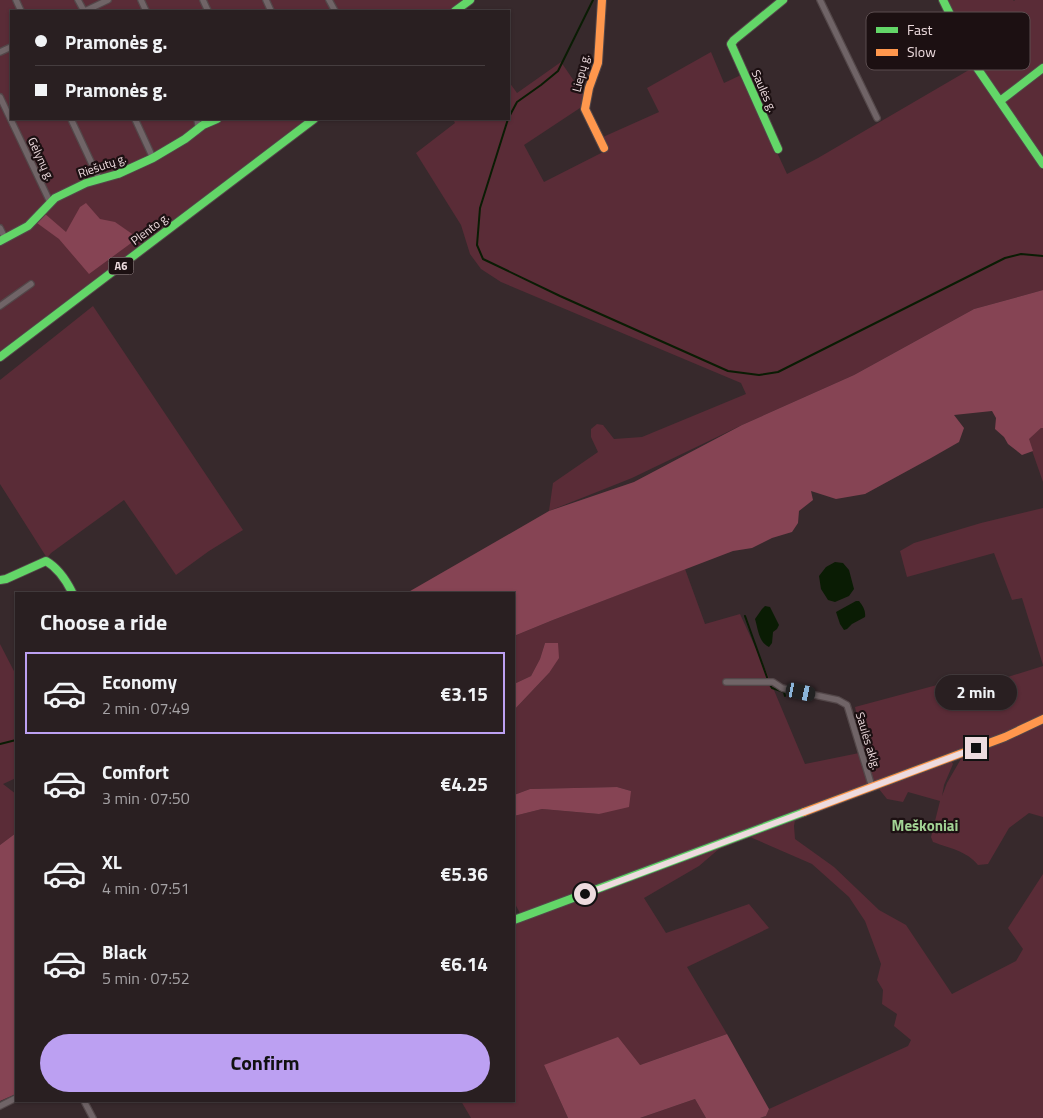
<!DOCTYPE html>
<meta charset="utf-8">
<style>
:root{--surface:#291f21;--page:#31272a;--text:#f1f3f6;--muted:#a5a2a5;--line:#453d3f;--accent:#bca0f2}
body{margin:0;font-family:"Titillium Web",sans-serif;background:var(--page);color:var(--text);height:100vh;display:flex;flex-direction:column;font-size:19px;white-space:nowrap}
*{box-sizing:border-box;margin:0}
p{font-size:16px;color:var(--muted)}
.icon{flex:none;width:28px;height:28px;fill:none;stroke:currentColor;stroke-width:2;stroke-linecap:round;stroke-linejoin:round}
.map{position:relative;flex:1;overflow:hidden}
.sheet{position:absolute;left:15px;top:592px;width:500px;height:510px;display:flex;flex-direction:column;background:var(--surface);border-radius:0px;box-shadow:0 1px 4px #0004,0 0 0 1px var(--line)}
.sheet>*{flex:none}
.guide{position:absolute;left:10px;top:10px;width:500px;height:110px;border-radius:0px;box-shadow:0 1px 4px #0004,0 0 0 1px var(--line);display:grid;align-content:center;height:110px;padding:0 25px;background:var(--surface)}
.end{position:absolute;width:22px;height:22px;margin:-11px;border:6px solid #eddbde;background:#111;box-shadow:0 0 0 2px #111}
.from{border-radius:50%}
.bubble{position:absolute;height:35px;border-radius:18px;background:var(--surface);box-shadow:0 1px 4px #0004,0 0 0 1px var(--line);font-size:16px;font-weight:700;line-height:35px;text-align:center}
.car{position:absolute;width:15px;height:30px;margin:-15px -8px;border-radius:6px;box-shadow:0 0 4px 1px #0007;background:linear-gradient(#222 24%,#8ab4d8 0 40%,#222 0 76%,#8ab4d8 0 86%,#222 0)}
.guide b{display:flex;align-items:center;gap:18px;height:48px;font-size:19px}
.guide b+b{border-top:1px solid var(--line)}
.guide i{width:12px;height:12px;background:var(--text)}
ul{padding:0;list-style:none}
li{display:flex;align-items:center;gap:15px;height:82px;margin:0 10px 8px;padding:0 15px;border:2px solid transparent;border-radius:0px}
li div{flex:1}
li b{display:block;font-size:19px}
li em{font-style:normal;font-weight:700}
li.active{border-color:var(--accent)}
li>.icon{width:45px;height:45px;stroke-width:1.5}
h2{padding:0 25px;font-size:22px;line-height:60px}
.primary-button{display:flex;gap:10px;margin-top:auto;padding:10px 25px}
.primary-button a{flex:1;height:58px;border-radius:30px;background:var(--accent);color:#111;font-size:20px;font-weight:700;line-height:58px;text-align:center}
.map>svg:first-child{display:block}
.green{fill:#5a2c37}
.forest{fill:#864454}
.water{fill:#0a1c04}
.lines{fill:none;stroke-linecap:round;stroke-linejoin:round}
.stream{stroke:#0a1c04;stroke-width:2}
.street-casing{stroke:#534749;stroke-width:8}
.fast-casing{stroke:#534749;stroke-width:10}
.slow-casing{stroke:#534749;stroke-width:10}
.street{stroke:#706467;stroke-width:5.5}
.fast{stroke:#63d668;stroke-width:8}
.slow{stroke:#ff974d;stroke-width:8}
.route{stroke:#eddbde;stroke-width:6}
.labels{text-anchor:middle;stroke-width:4.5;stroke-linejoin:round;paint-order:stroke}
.shield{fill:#1c1012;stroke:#ae9ea1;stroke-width:1}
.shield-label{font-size:11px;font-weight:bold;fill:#eddbde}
.street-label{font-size:12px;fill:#eddbde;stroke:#1c1012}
.quarter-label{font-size:15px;font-weight:bold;fill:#a2d394;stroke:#1c1012}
.key{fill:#1c1012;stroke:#5b4d4f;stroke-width:1}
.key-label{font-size:14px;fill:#eddbde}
</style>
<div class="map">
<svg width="1043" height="1118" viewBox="0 0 1043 1118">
<rect width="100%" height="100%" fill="#37292c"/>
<!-- green -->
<path class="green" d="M0,0h464l-15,11h-438v108h295l-306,232z
M947,0h66l1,1 1,-1h28v159c-35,-51 -72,-102 -96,-159z
M711,52l13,31 17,-8 46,99 31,-16 156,-91 23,36 46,67v120l-69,19 -120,66 -112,50 -110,53 -83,33 4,-28 45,-31 -7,-15v-8l6,-5 6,1 11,14 28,-2 104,-43 -5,-11 -240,-101 -20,-13 -11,-15 -9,-29 -45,-72 39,-30 -2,-4h56v-37l8,11 44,-31 24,35 -2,9 -59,39 20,37 65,-33 -6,-12 56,-25 -12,-24z
M93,306l150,224 -34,21 -33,24 -52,-75 -73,53 -4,5 -47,-74v-104z
M1041,428h2v54l-15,-43z
M1043,508v157l-21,-67 -10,2 -18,-47 -87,24 -7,-26 14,-8 67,-20z
M685,569l20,55 35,-10 23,50 42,100 59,-12 -9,-45 82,-22 4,13 102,-32v49l-39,18 -33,13 -275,103 -176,64 -6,-11v-86l28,-7 57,5 32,-23 -14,-4 -87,2 -16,6v-85l35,-37 -4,-30 -5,16 -9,17 -17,8v-48l39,-16z
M0,644l16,31v103l-13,6 13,10v39l-16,12z
M1043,723v94l-14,-4 -20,15 -21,36 -10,1c-11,-14 -29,-17 -45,-23l-2,-5 9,-36 -32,-9 -5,10 -16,-3 -8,-10 71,-28 2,1 1,2 -9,21 -2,11 5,-13 15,-26 39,-14z
M795,820l-1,6 1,13 39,28 45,43 27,15 46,69 64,-33 7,-12 -15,-21 35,-54v244h-283l6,-2 3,-7 139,-63 3,-6 -17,-14 3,-12 -15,-10 1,-14 -6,-10 4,-16 -16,-43 -16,-24 -37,-33 -62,-27z
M720,848l-21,18 -55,32 22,35 83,-29 20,24 -82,39 40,67 -87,31h-96l24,53h-97l-10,-17h53v-177z
M695,1099l11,19h-66z"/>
<!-- forest -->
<path class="forest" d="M86,203l14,16 15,3 23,16 -49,36 -30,-35 -22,-16 7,-10 22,19 14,-25z
M1043,290v138h-2l-12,11 4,12 -11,4 -14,-11 -4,-7 -9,-8 1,-11 -4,-7 -38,4 10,13 -5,14 -28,16 -66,36 -29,5 -25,-8 2,9 -14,11 -1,12 -6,9 -20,6 -20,10 -19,3 -180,69 -39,16v-42h-109l144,-83 85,-29 108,-57 112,-50 120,-66z
M545,643h13l1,15 -10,15 -35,37v-26l17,-8 9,-17z
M617,787l14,4 -2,16 -30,7 -57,-5 -28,7v-21l16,-6z
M16,833v261l-16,7v-256z
M727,1034l42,75 -3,7 -6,2h-54l-11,-19 -55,19h-72l-24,-53 74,-28 22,28z"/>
<!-- water -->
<path class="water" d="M835,562l8,1 6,7 5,19 -5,7 -14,6 -7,-2 -7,-11 -2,-13 7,-9z
M856,601h3c4,5 7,10 6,16l-13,7 -5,5 -3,1 -4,-6 -4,-12z
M765,606l5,1 9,18 -2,4 -4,3 -1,11 -3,4c-10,-4 -11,-18 -14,-28l7,-10z"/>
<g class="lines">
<!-- stream -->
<path class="stream" d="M509,117l8,-15 24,-17 17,-14 35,-71
M508,119l-28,89 -3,37 6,14 77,37 168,75 31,4 19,-3 227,-114 16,-4 22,2
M745,616l23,64
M770,685l2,3 12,4 1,4
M0,744l16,-4"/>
<!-- street casing -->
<g class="street-casing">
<path id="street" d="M16,0l5,11
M78,0l6,11
M141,0l5,11
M203,0l5,11
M266,0l5,11
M329,0l6,11
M820,0l57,118
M85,11l23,-11
M0,52l11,-5
M0,97l50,105
M71,119l28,60
M135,119l18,39
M197,119l1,6 -1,6
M0,228l5,10
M0,306l31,-22
M726,682h47l9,6 56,12 9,5 25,82
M84,1101l9,17
M0,1106l16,-8"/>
</g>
<!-- fast casing -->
<g class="fast-casing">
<path id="fast" d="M943,0l32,65 68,99
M455,11l15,-11
M1000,101l43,-33
M778,149l-47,-105 3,-4 49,-40
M0,241l28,-15 27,-28 31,-15 32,-9 35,-16 32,-19 18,-14 14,-6
M0,357l314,-238
M0,580l6,-1 40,-18c12,7 20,19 26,31
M514,920l290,-108"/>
</g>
<!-- slow casing -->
<g class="slow-casing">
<path id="slow" d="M602,0l-4,63 -9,25 -4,21 19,39
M804,812l201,-75 38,-18"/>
</g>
<!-- street -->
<use href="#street" class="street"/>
<!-- fast -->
<use href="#fast" class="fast"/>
<!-- slow -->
<use href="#slow" class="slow"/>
</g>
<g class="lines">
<!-- route -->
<path class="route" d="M585,894l391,-146"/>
</g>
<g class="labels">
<!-- shield labels -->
<rect class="shield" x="108.5" y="257.5" width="25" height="17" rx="4"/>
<g class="shield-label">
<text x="121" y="270">A6</text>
</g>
<!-- street labels -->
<g class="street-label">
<text transform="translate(581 73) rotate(-76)" y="4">Liepų g.</text>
<text transform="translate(764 91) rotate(66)" y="4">Saulės g.</text>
<text transform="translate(41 159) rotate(65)" y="4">Gėlynų g.</text>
<text transform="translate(102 166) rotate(-19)" y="4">Riešutų g.</text>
<text transform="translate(150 229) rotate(-37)" y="4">Plento g.</text>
<text transform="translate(868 741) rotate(73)" y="4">Saulės aklg.</text>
</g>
<!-- quarter labels -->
<g class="quarter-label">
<text x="925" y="831">Meškoniai</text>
</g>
</g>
<!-- legend -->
<rect x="866" y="12" width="164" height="58" rx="8" class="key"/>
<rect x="876" y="27" width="22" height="6" fill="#63d668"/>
<rect x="876" y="49" width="22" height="7" fill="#ff974d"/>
<g class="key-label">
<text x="907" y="35">Fast</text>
<text x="907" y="57">Slow</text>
</g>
</svg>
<i class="end from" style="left:585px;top:894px"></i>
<i class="end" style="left:976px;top:748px"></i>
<div class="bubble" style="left:935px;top:675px;width:82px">2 min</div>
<i class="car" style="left:801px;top:692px;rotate:102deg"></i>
<div class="guide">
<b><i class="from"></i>Pramonės g.</b>
<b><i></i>Pramonės g.</b>
</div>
<section class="sheet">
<h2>Choose a ride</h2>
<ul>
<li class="active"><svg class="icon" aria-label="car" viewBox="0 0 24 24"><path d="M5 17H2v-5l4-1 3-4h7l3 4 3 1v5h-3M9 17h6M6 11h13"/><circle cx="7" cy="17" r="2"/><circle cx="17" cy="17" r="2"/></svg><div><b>Economy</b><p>2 min · 07:49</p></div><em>€3.15</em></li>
<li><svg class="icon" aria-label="car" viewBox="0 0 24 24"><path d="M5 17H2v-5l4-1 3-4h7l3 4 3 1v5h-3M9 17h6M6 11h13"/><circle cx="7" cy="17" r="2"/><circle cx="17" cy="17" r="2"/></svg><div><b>Comfort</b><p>3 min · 07:50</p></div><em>€4.25</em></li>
<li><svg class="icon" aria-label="car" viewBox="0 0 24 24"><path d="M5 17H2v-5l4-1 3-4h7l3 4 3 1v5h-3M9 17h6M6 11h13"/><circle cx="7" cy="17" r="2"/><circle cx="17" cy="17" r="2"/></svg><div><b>XL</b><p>4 min · 07:51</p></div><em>€5.36</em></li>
<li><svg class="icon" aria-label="car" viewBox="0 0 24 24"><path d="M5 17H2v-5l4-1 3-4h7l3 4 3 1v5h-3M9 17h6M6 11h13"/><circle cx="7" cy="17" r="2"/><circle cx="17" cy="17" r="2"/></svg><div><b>Black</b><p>5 min · 07:52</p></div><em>€6.14</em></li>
</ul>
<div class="primary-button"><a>Confirm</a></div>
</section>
</div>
